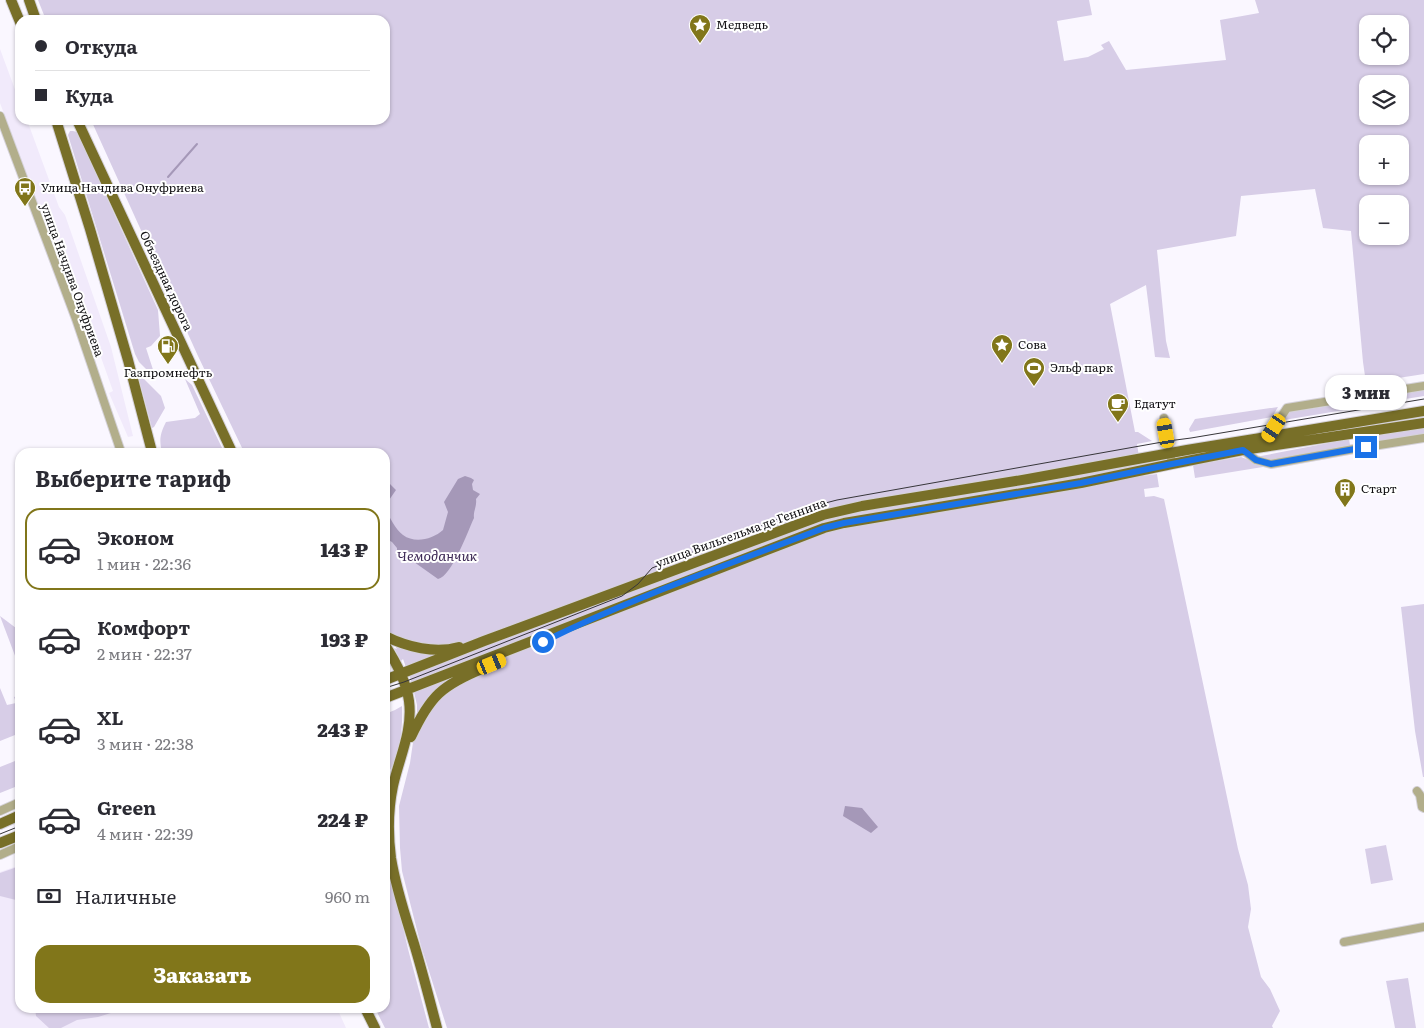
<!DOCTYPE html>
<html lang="ru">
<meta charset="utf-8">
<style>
:root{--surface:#fff;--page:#f2f2f3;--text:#2b2b33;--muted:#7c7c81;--line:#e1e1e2;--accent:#81761a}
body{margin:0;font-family:Literata,serif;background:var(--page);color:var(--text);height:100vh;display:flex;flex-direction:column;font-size:19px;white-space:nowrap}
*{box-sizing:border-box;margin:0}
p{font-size:16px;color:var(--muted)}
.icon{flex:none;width:28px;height:28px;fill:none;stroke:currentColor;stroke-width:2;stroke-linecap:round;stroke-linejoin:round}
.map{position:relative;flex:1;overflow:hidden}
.drawer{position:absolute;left:15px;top:448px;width:375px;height:565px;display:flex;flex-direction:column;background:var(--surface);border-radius:15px;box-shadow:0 1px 4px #0004}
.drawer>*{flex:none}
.top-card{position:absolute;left:15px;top:15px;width:375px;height:110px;border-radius:15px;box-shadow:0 1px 4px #0004;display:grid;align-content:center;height:110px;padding:0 20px;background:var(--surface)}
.fabs{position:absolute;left:1359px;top:15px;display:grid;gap:10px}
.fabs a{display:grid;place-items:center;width:50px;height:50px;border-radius:10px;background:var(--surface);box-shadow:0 1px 4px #0004;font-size:25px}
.end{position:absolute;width:22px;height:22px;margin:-11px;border:6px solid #1a73e8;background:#fff;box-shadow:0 0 0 2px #fff}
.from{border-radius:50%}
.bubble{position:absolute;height:35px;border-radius:15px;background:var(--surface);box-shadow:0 1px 4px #0004;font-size:16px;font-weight:800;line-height:35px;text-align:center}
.car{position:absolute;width:15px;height:30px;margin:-15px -8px;border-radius:6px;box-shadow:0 0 4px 1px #0007;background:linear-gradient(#f5c518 24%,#345 0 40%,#f5c518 0 76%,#345 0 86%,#f5c518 0)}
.top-card b{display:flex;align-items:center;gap:18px;height:48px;font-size:19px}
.top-card b+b{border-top:1px solid var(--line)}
.top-card i{width:12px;height:12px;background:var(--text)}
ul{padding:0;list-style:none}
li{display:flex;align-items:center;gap:15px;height:82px;margin:0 10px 8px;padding:0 10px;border:2px solid transparent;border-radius:15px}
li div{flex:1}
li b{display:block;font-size:19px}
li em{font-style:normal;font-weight:800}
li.current{border-color:var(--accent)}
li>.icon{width:45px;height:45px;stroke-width:1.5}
h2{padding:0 20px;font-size:22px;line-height:60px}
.pay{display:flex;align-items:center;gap:12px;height:55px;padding:0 20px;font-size:19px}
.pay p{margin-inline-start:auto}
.button{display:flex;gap:10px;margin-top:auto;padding:10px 20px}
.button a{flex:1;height:58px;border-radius:15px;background:var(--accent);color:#fff;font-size:20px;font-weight:800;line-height:58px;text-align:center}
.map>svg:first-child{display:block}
.built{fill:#f1eafb}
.green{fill:#d7cde7;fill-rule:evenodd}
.water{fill:#a598b8}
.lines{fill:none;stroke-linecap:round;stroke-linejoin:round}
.stream{stroke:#a598b8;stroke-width:2}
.minor-casing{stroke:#d5d2d9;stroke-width:10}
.major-casing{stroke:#d5d2d9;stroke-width:12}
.minor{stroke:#b2ae8b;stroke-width:8}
.major{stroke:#786f28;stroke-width:10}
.tram{stroke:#37363a;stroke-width:1}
.route{stroke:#1a73e8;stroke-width:6}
.labels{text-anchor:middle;stroke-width:4;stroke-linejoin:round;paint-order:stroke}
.poi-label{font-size:12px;fill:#100f12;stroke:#fff;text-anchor:start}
.street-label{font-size:12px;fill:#100f12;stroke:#fff}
.water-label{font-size:14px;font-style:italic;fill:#3f2b57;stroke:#fff}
</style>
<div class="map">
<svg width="1424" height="1028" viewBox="0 0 1424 1028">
<rect width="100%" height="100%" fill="#faf7ff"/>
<!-- built -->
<path class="built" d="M0,49l20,54v17h7l32,87 6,8 46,132 22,89 -5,1 -19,-44 4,-2 -25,-70 -6,1 -82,-219z
M20,865v143h317l9,20h-346v-156z"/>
<!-- green -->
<path class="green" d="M38,0h1051l3,15 -35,6 7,40 24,-4 16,-8 -3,-4 8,-4 17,29 100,-10 -6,-40 39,-7 -4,-13h169v374l-58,9 -3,-21 -12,-131 -28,-3 -8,-39 -74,7 -5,40 -79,14 9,91 4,17 -15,-1 -9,-72 -36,19 25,128h3l14,9 -15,3 5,32 15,-2 2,13 -15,2 1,8 9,-1 10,3 74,350 10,36 3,24 -3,18 13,50 9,12 10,22 -8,15 1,2h-826l-26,-82 -19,-75 -2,-23 -1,-42 11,-43 7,-48v-10l-5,-21 -9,-25 -2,2 -7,-13 3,1 -12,-20v-177h-141l-46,-96 -107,-236h294v-100h-339zM1368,24h32v32h-32zM1368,84h32v32h-32zM1368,144h32v32h-32zM1368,204h32v32h-32z
M70,131h3l4,1 81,178 2,26 -9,10 -5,2 10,31 -17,-17 -4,-8 -67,-219z
M137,372l24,24 4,12 -11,19 -2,1z
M185,379l7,6 32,67h-62c-3,-12 -2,-18 4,-30l29,-4 5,-4z
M1424,390v6l-75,12 -1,-6z
M1342,404l2,6 -60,10 1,-3 5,-5z
M1278,407l-6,10 -82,15 -1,-3 6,-10z
M1424,428v6l-68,11 -1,-6z
M1349,439l1,6 -77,15 -11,-1 -1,-3z
M1241,457l19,7 9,2 -74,12 -2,-13z
M1424,604v173h-1l-8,-46 -14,-124z
M0,616l20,15v38z
M0,688l7,17 9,-2 -2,-6 6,-2v38l-20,8z
M402,706c1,24 -2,52 -17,72v-64l10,-4z
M20,759v26l-20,8v-26z
M1386,845l7,35 -22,4 -6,-35z
M385,863l11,34 12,52 21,79h-44l-10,-20h10z
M20,866v35l-20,-5v-23z
M1408,978l8,50h-21l-9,-47z
M35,1008h92l-29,9 -21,3 -16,8h-12l-13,-12z"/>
<!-- water -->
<path class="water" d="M465,476l6,2 3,2 -2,4 1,6 7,4 -4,5c1,8 -3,12 -2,19 -7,15 -22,58 -36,61l-31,-22 -8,-2 -2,-2v-5l-5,-6 -2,-1 -2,3 -3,-1v-58l5,-1 6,6 -9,13 -2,5c4,8 10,21 18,27 12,9 30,4 40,-5l5,-18 -4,-10 14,-23z
M845,806l17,2 16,19 -7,6 -28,-17z"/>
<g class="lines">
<!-- stream -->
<path class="stream" d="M168,177l29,-33"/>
<!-- minor casing -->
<g class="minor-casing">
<path id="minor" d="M0,116l76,203 45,133
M1164,418l8,46
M1268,437l19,-29 137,-22
M1243,450l13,10 15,4 83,-15 70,-11
M1417,791l3,4 2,12 2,1
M0,811l20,-9
M0,855l20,-9
M1344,942l80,-15"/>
</g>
<!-- major casing -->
<g class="major-casing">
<path id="major" d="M11,0l9,22
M29,0l7,20
M56,120l34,109 38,131 24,92
M77,120l155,332
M385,636c22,11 50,18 74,11
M385,645c11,17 21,35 24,56 4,30 -10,57 -16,85 -5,24 -5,49 -2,72 5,31 15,60 24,89 8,27 15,54 22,81
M385,680l99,-39 339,-126 39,-9 166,-27 159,-29 237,-39
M385,698l338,-131 101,-39 20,-5 237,-40 91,-19 71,-14 181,-27
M411,737c19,-41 31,-52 73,-69
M0,824l20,-9
M0,843l20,-8
M365,1008l10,20"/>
</g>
<!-- minor -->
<use href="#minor" class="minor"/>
<!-- major -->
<use href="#major" class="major"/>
<!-- tram -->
<path class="tram" d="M385,688l19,-6 218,-86 16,-12 14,-16 154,-60 31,-8 331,-59 23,-3 233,-39
M0,834l20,-8"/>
</g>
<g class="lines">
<!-- route -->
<path class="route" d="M543,642c90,-45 187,-78 281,-114l20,-5 237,-40 91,-19 71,-14 13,10 15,4 95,-17"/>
</g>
<!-- icons -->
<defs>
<g id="sight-pin" transform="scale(1.125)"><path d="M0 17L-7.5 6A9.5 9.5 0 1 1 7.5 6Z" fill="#81761a" stroke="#fff"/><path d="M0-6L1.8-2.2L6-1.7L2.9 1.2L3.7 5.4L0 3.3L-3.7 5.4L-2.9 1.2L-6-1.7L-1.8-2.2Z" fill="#fff"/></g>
<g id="bus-pin" transform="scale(1.125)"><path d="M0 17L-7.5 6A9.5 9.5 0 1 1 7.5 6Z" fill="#81761a" stroke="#fff"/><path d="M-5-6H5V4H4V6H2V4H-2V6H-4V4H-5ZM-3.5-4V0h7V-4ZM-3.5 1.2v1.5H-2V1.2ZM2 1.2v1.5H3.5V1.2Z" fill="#fff"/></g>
<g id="fuel-pin" transform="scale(1.125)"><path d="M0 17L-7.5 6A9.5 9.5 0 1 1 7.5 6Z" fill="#81761a" stroke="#fff"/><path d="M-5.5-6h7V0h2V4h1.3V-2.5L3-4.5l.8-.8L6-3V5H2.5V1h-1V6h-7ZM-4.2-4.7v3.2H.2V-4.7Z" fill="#fff"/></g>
<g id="stadium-pin" transform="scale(1.125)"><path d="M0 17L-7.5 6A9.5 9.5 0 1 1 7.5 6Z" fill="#81761a" stroke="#fff"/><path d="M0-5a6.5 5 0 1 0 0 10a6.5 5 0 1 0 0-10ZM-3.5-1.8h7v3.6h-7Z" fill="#fff"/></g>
<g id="cafe-pin" transform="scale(1.125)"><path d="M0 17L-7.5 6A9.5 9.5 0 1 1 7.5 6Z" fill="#81761a" stroke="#fff"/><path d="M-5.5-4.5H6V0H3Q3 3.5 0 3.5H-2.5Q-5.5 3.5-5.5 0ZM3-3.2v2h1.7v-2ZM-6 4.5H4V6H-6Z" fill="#fff"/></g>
<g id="building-pin" transform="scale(1.125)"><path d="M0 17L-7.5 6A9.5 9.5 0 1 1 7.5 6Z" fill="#81761a" stroke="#fff"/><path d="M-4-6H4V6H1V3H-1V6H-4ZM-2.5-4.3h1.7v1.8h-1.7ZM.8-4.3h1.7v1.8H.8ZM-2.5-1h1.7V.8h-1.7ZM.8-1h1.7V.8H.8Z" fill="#fff"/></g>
</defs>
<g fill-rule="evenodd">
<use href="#sight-pin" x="700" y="25"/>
<use href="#bus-pin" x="25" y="188"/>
<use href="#sight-pin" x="1002" y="345"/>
<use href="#fuel-pin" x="168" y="346"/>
<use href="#stadium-pin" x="1034" y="368"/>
<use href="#cafe-pin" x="1118" y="404"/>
<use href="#building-pin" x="1345" y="489"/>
</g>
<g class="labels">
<!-- poi labels -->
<g class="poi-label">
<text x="716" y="29">Медведь</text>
<text x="41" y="192">Улица Начдива Онуфриева</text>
<text x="1018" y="349">Сова</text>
<text x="1050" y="372">Эльф парк</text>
<text x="168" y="377" text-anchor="middle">Газпромнефть</text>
<text x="1134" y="408">Едатут</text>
<text x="1361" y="493">Старт</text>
</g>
<!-- street labels -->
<g class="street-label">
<text transform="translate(72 280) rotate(70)" y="4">улица Начдива Онуфриева</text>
<text transform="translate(166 281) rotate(65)" y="4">Объездная дорога</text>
<text transform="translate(741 533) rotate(-20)" y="4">улица Вильгельма де Геннина</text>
</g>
<!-- water labels -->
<g class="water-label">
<text x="437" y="561">Чемоданчик</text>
</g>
</g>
</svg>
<div class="fabs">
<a><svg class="icon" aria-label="locate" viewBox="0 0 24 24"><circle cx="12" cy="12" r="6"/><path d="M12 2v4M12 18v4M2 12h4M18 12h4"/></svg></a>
<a><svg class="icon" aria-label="layers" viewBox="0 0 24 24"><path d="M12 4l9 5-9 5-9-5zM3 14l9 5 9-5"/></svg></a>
<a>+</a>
<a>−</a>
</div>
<i class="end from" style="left:543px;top:642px"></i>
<i class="end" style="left:1366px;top:447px"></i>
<div class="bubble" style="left:1325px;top:375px;width:82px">3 мин</div>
<i class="car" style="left:1274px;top:428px;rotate:213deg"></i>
<i class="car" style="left:1166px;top:433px;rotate:350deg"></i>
<i class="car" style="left:492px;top:664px;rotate:68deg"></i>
<div class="top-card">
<b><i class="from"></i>Откуда</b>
<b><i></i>Куда</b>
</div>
<section class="drawer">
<h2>Выберите тариф</h2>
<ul>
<li class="current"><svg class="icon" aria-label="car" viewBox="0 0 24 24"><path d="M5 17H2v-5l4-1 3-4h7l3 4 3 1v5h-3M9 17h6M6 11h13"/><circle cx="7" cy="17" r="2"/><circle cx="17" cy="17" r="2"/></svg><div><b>Эконом</b><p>1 мин · 22:36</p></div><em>143 ₽</em></li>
<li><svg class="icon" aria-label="car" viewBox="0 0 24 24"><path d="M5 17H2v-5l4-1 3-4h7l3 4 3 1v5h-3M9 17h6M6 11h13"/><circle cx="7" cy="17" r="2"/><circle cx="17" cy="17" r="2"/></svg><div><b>Комфорт</b><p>2 мин · 22:37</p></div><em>193 ₽</em></li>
<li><svg class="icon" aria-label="car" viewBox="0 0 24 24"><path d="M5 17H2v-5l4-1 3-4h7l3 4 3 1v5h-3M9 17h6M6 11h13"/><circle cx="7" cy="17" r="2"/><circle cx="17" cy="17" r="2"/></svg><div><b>XL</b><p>3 мин · 22:38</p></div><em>243 ₽</em></li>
<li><svg class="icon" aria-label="car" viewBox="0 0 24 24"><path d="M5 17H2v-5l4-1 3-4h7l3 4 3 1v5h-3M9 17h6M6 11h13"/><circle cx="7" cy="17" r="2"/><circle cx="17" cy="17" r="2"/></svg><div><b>Green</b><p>4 мин · 22:39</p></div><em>224 ₽</em></li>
</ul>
<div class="pay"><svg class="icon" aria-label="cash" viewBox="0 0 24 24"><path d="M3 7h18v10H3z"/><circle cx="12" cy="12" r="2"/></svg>Наличные<p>960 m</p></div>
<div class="button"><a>Заказать</a></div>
</section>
</div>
